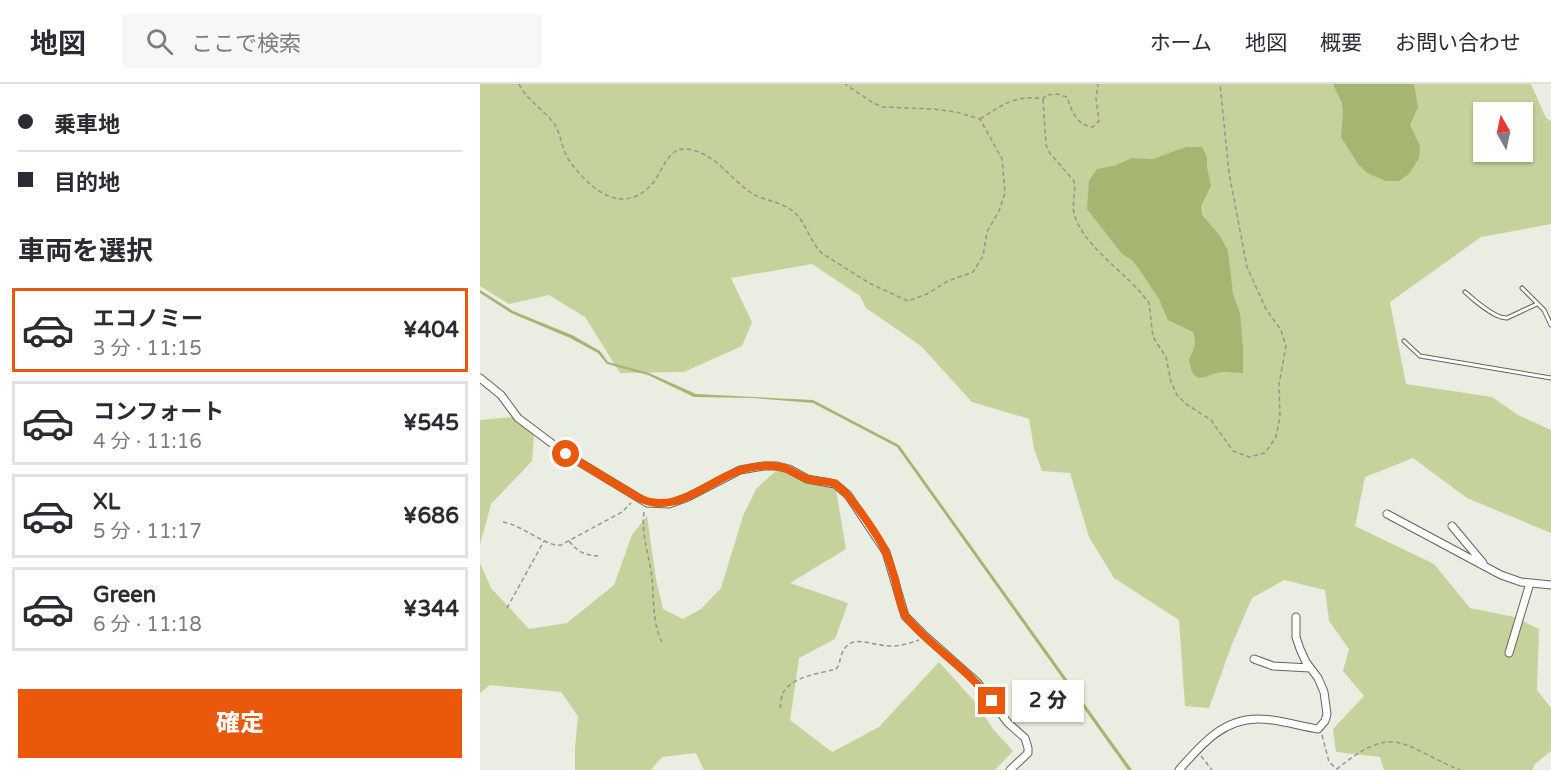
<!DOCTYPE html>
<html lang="ja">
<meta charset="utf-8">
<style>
:root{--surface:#fff;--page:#f7f7f7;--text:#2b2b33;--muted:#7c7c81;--line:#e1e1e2;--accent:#ea580c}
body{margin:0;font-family:"Varela Round","Noto Sans JP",sans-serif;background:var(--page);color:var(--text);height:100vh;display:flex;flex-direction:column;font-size:22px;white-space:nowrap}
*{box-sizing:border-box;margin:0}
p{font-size:20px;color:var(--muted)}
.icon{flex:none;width:33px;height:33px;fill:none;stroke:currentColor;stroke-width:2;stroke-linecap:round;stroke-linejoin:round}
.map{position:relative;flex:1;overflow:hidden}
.drawer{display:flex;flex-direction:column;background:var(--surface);width:480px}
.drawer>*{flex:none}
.top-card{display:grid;align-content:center;height:132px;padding:0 18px;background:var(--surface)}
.needle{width:39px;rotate:351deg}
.buttons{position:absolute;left:993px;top:18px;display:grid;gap:12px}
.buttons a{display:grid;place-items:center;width:60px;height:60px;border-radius:0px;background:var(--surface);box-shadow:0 2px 4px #0004;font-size:30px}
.end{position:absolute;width:27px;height:27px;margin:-14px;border:8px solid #ea580c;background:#fff;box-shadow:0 0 0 3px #fff}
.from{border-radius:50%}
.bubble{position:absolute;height:42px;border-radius:0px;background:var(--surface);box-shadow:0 2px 4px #0004;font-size:20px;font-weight:800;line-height:42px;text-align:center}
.top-card b{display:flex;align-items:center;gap:21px;height:57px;font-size:22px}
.top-card b+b{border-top:2px solid var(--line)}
.top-card i{width:15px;height:15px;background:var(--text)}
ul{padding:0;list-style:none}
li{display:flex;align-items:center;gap:18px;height:84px;margin:0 12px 9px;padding:0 6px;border:3px solid var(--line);border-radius:0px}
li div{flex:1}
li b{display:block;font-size:22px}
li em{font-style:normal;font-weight:800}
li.current{border-color:var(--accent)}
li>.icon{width:54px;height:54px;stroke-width:1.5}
h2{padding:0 18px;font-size:27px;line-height:72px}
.action{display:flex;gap:12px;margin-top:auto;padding:12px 18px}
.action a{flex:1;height:69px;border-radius:0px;background:var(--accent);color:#fff;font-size:24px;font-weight:800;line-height:69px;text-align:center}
header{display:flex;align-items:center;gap:36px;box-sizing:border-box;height:84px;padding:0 30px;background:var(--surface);border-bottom:2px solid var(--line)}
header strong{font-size:28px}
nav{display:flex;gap:33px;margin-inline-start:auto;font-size:21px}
.search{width:420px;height:54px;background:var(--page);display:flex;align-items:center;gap:15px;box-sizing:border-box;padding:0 21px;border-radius:0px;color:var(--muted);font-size:22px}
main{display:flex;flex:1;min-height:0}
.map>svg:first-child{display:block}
.green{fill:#c5d29b;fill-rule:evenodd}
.water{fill:#a6b571}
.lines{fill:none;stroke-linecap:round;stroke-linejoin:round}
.service-casing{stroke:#62655b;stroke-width:5}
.minor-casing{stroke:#62655b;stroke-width:9}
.path{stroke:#95978f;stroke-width:1.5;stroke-dasharray:4.5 3;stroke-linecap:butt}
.service{stroke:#fff;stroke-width:3}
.minor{stroke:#fff;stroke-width:7}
.route{stroke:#ea580c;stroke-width:8}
</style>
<header>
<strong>地図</strong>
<div class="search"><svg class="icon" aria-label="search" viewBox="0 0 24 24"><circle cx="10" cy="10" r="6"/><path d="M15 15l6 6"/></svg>ここで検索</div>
<nav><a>ホーム</a><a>地図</a><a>概要</a><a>お問い合わせ</a></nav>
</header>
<main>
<section class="drawer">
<div class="top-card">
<b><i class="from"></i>乗車地</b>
<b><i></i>目的地</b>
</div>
<h2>車両を選択</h2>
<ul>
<li class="current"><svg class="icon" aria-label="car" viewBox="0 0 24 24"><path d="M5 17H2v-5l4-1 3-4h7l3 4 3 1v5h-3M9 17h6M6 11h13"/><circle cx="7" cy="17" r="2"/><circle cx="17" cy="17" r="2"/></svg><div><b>エコノミー</b><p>3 分 · 11:15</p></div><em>¥404</em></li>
<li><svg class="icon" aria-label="car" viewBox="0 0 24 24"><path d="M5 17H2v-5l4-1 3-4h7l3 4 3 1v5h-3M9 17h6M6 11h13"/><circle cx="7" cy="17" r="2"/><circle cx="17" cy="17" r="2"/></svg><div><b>コンフォート</b><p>4 分 · 11:16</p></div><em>¥545</em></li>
<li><svg class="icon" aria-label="car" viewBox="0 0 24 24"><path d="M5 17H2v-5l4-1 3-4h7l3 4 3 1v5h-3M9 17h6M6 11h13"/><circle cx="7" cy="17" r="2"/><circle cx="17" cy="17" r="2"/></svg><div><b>XL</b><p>5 分 · 11:17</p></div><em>¥686</em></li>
<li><svg class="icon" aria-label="car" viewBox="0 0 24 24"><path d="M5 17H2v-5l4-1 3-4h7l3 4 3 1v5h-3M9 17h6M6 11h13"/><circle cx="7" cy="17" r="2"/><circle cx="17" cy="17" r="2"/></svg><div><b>Green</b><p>6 分 · 11:18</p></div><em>¥344</em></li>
</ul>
<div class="action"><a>確定</a></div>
</section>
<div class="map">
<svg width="1071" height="686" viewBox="0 0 1071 686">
<rect width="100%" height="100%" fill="#eaede1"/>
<!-- green -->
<path class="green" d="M0,0h1051l15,34 5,3v103l-70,13 -91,65 16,82 86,13 26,18 33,15v103l-84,-35 -54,-40 -48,19 -10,49 79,38 36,44 44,9 25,12 -2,61 14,18v43l-16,13 -3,6h-148l-4,-13 -44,-5 -3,-23 31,-33 -21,-25 6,-22 -20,-28 -4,-31 -41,-10 -32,18 -20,46 -23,64 -24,-2 -6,-86 -65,-42 -25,-41 -19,-64 -28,-2 -8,-23 -5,-29 -57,-17 -51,-56 -55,-38 -6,-12 -48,-32 -81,14 21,44 -10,24 -58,26 -64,1 -35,-56 -36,-22 -40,9 -29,-18zM1004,28h38v40h-38z
M33,333l21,16 -2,28 -41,43 -11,41v-125z
M300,383l26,7 30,16 10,59 -56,34 58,20 -13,36 -36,19 -9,62 42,32 47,-25 60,-65 37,41 17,26 20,22 -18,19h-291l-8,-17 -34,4 -11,13h-76v-22l3,-32 -17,-24 -71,-7 -10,8v-130l11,25 38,41 38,-6 47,-38 18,-50 15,-19 9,63 7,30 20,10 18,-10 20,-21 22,-72 13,-27z"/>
<!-- water -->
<path class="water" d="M853,0h81l4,23 -8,18 10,21 -1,12 -10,16 -10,7h-13l-19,-8 -9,-9 -17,-27 2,-24 -1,-10z
M706,63h16l5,10v10l4,19 -10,20 1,9 18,21 8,15 5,43 7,19 3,34v26c-7,0 -15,-2 -21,-1 -18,2 -28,17 -33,-12 4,-10 9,-16 4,-28l-25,-12 -9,-21 -20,-30 -7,-9 -10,-6 -35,-45 2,-28 8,-12 17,-3 18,-8 21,1z
M0,206l33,21 59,24 28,16 8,11 41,11 47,21 117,6 86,45 233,325h-4l-231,-323 -84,-44 -60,-5 -59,-1 -46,-22 -41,-11 -9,-11 -28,-15 -59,-25 -31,-20z"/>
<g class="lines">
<!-- service casing -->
<g class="service-casing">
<path id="service" d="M1042,204l22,22 7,15
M985,208c9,8 30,27 42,26l30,-14
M924,257l16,15 131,22"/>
</g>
<!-- minor casing -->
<g class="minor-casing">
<path id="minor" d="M0,294l21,17 17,23 48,36 81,49 22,1 19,-7 52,-27 24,-4h13l12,3 18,10 28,5 13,11 38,57 19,64 18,18 54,48 31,41 17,15 3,10v5l-18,17
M907,430l114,61 20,7 30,3
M972,442l31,37
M1029,569l21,-70
M774,575l19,7 37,2
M699,686c21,-24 44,-52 80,-51 19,0 40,7 59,10l7,-8 2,-7 -3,-22 -6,-14 -12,-16 -6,-13 -4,-12v-20"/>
</g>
<!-- path -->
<path class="path" d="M39,0c7,16 26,26 36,41 7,12 7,27 16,38 20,27 52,54 82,20 9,-11 15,-36 33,-34 30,3 44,31 67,45 13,7 30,8 42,19 12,11 15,30 28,41l46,29 39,18 19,-7 21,-13 25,-9 10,-16 4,-24 12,-21 6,-18 -3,-34 -22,-40 -24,-7 -22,-3 -51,-2 -10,-4 -28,-19
M563,15l3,46 3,7 25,29c2,11 -2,22 0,33 10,34 55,60 75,89l4,34 13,20 5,25 6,13 9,9 25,16 22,31 16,6 16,-4 11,-16 4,-20 -1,-33 7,-38 -5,-16 -15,-21 -19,-42 -18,-94 -9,-89
M500,35c22,-14 37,-25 63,-20l3,-4 11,-1 10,3c5,14 9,28 26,30l6,-6 -3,-23 2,-14
M164,428c-3,21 4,39 7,60 4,23 0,49 11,70
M23,438c19,3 43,25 58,23l61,-33 9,-9
M89,457c9,11 15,14 29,15
M27,524l37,-67
M300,624c1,-4 1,-11 3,-15 9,-17 36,-19 53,-24l3,-4c6,-37 28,-19 52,-19 10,0 19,-3 28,-6
M842,651l7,27 8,7c58,-48 66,-22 123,1
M721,672l11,14"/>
<!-- service -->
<use href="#service" class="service"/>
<!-- minor -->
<use href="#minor" class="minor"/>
</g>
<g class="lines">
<!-- route -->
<path class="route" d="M86,370l71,43c37,20 68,-14 101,-26 14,-5 36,-8 49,-2 7,3 13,8 21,10 8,3 18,1 27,5 13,7 45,54 51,69 4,8 6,18 9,26 3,12 5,30 12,39 26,31 59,49 85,83"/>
</g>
</svg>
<div class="buttons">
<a><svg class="needle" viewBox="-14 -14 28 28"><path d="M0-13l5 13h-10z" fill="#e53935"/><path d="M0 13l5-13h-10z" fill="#7c7c81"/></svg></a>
</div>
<i class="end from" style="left:86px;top:370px"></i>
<i class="end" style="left:512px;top:617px"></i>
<div class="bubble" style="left:532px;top:596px;width:72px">2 分</div>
</div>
</main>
